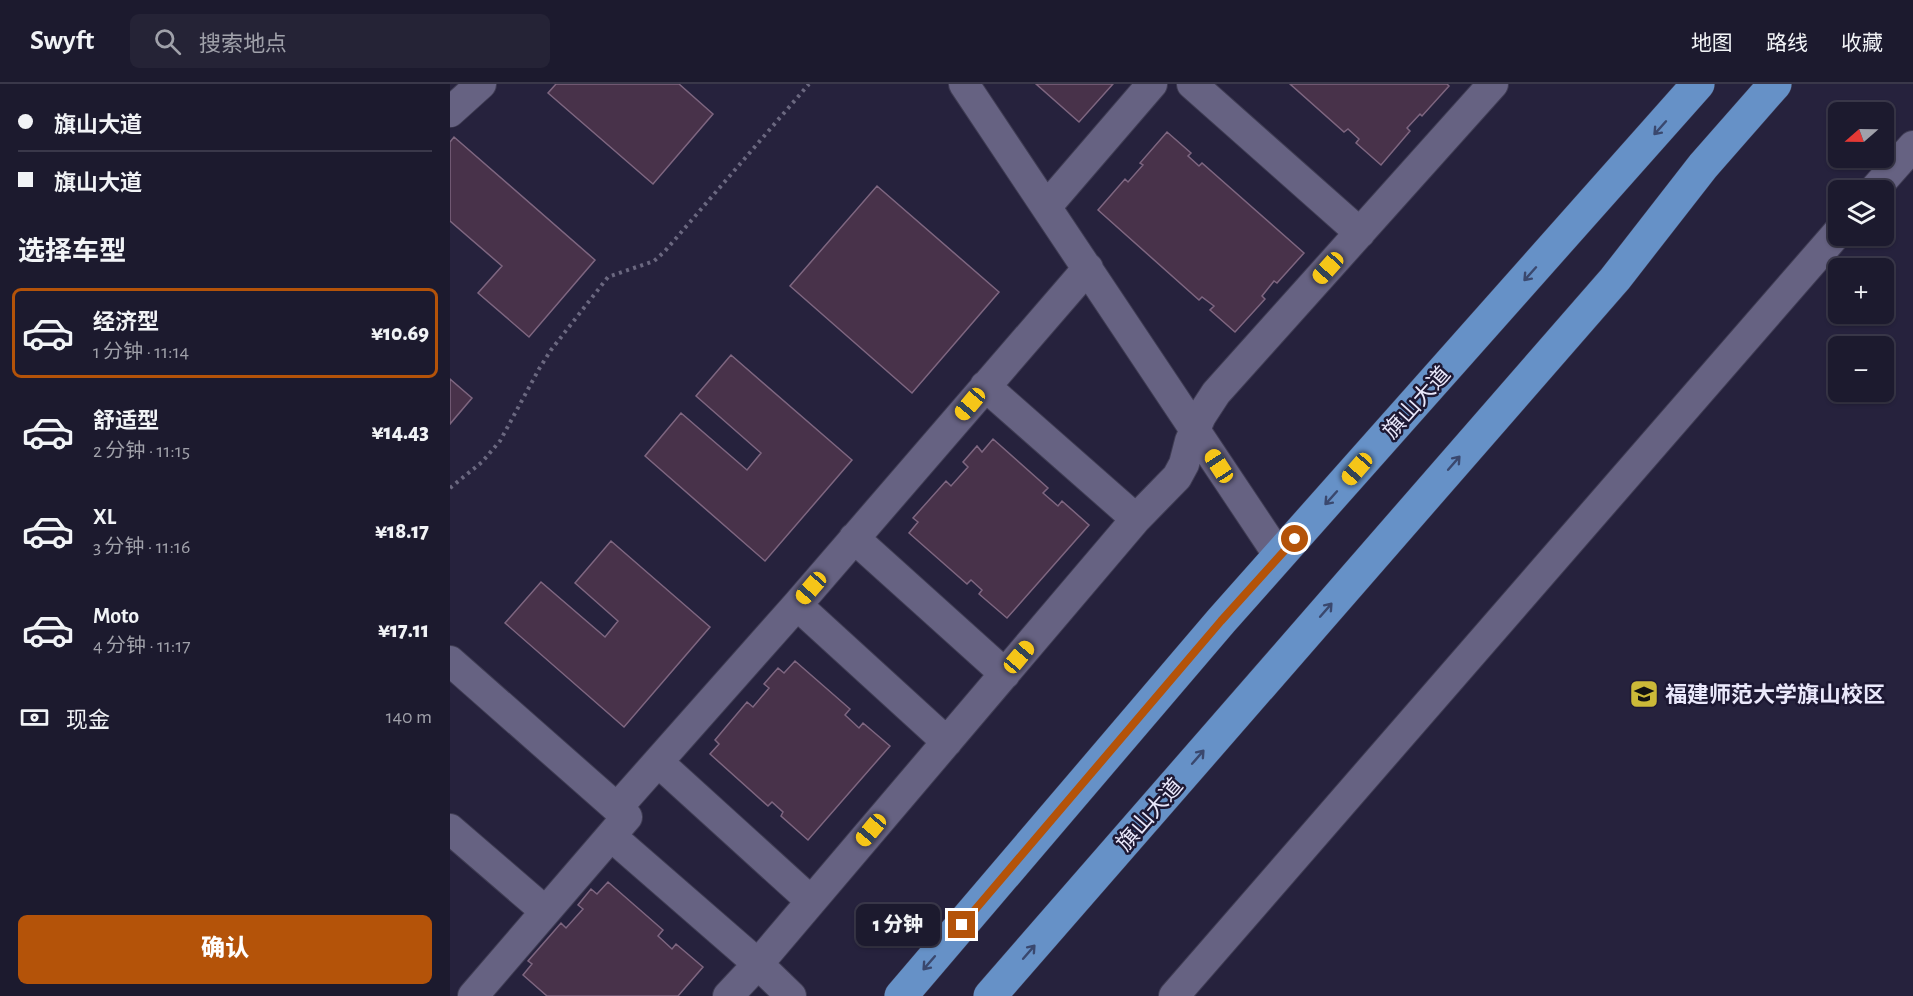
<!DOCTYPE html>
<html lang="zh">
<meta charset="utf-8">
<style>
:root{--surface:#1c1a2e;--page:#252336;--text:#f1f3f6;--muted:#a0a1aa;--line:#3a384a;--accent:#b45309}
body{margin:0;font-family:"Alegreya Sans","Noto Sans SC",sans-serif;background:var(--page);color:var(--text);height:100vh;display:flex;flex-direction:column;font-size:22px;white-space:nowrap}
*{box-sizing:border-box;margin:0}
p{font-size:20px;color:var(--muted)}
.icon{flex:none;width:33px;height:33px;fill:none;stroke:currentColor;stroke-width:2;stroke-linecap:round;stroke-linejoin:round}
.map{position:relative;flex:1;overflow:hidden}
.details{display:flex;flex-direction:column;background:var(--surface);width:450px}
.details>*{flex:none}
.top-card{display:grid;align-content:center;height:132px;padding:0 18px;background:var(--surface)}
.needle{width:39px;rotate:250deg}
.fabs{position:absolute;left:1378px;top:18px;display:grid;gap:12px}
.fabs a{display:grid;place-items:center;width:66px;height:66px;border-radius:9px;background:var(--surface);box-shadow:0 2px 4px #0004,0 0 0 2px var(--line);font-size:30px}
.end{position:absolute;width:27px;height:27px;margin:-14px;border:8px solid #b45309;background:#fff;box-shadow:0 0 0 3px #fff}
.from{border-radius:50%}
.bubble{position:absolute;height:42px;border-radius:9px;background:var(--surface);box-shadow:0 2px 4px #0004,0 0 0 2px var(--line);font-size:20px;font-weight:800;line-height:42px;text-align:center}
.car{position:absolute;width:18px;height:36px;margin:-18px -9px;border-radius:8px;box-shadow:0 0 4px 2px #0007;background:linear-gradient(#f5c518 24%,#345 0 40%,#f5c518 0 76%,#345 0 86%,#f5c518 0)}
.top-card b{display:flex;align-items:center;gap:21px;height:57px;font-size:22px}
.top-card b+b{border-top:2px solid var(--line)}
.top-card i{width:15px;height:15px;background:var(--text)}
ul{padding:0;list-style:none}
li{display:flex;align-items:center;gap:18px;height:90px;margin:0 12px 9px;padding:0 6px;border:3px solid transparent;border-radius:9px}
li div{flex:1}
li b{display:block;font-size:22px}
li em{font-style:normal;font-weight:800}
li.selected{border-color:var(--accent)}
li>.icon{width:54px;height:54px;stroke-width:1.5}
h2{padding:0 18px;font-size:27px;line-height:72px}
.pay{display:flex;align-items:center;gap:15px;height:66px;padding:0 18px;font-size:22px}
.pay p{margin-inline-start:auto}
.button{display:flex;gap:12px;margin-top:auto;padding:12px 18px}
.button a{flex:1;height:69px;border-radius:9px;background:var(--accent);color:#fff;font-size:24px;font-weight:800;line-height:69px;text-align:center}
header{display:flex;align-items:center;gap:36px;box-sizing:border-box;height:84px;padding:0 30px;background:var(--surface);border-bottom:2px solid var(--line)}
header strong{font-size:28px}
nav{display:flex;gap:33px;margin-inline-start:auto;font-size:21px}
.search{width:420px;height:54px;background:var(--page);display:flex;align-items:center;gap:15px;box-sizing:border-box;padding:0 21px;border-radius:9px;color:var(--muted);font-size:22px}
main{display:flex;flex:1;min-height:0}
.map>svg:first-child{display:block}
.building{fill:#48324a;stroke:#7e6680;stroke-width:1.5}
.lines{fill:none;stroke-linecap:round;stroke-linejoin:round}
.minor-casing{stroke:#3f3c53;stroke-width:32}
.highway-casing{stroke:#3f3c53;stroke-width:34}
.path{stroke:#6b6880;stroke-width:4;stroke-dasharray:3 4.5;stroke-linecap:butt}
.minor{stroke:#666282;stroke-width:30}
.highway{stroke:#6691c7;stroke-width:33}
.oneway{stroke:#3a486e}
.route{stroke:#b45309;stroke-width:8}
.labels{text-anchor:middle;stroke-width:5;stroke-linejoin:round;paint-order:stroke}
.street-label{font-size:22px;fill:#eae8fb;stroke:#1d1833}
.poi-label{font-size:22px;font-weight:bold;fill:#eae8fb;stroke:#1d1833;text-anchor:start}
</style>
<header>
<strong>Swyft</strong>
<div class="search"><svg class="icon" aria-label="search" viewBox="0 0 24 24"><circle cx="10" cy="10" r="6"/><path d="M15 15l6 6"/></svg>搜索地点</div>
<nav><a>地图</a><a>路线</a><a>收藏</a></nav>
</header>
<main>
<section class="details">
<div class="top-card">
<b><i class="from"></i>旗山大道</b>
<b><i></i>旗山大道</b>
</div>
<h2>选择车型</h2>
<ul>
<li class="selected"><svg class="icon" aria-label="car" viewBox="0 0 24 24"><path d="M5 17H2v-5l4-1 3-4h7l3 4 3 1v5h-3M9 17h6M6 11h13"/><circle cx="7" cy="17" r="2"/><circle cx="17" cy="17" r="2"/></svg><div><b>经济型</b><p>1 分钟 · 11:14</p></div><em>¥10.69</em></li>
<li><svg class="icon" aria-label="car" viewBox="0 0 24 24"><path d="M5 17H2v-5l4-1 3-4h7l3 4 3 1v5h-3M9 17h6M6 11h13"/><circle cx="7" cy="17" r="2"/><circle cx="17" cy="17" r="2"/></svg><div><b>舒适型</b><p>2 分钟 · 11:15</p></div><em>¥14.43</em></li>
<li><svg class="icon" aria-label="car" viewBox="0 0 24 24"><path d="M5 17H2v-5l4-1 3-4h7l3 4 3 1v5h-3M9 17h6M6 11h13"/><circle cx="7" cy="17" r="2"/><circle cx="17" cy="17" r="2"/></svg><div><b>XL</b><p>3 分钟 · 11:16</p></div><em>¥18.17</em></li>
<li><svg class="icon" aria-label="car" viewBox="0 0 24 24"><path d="M5 17H2v-5l4-1 3-4h7l3 4 3 1v5h-3M9 17h6M6 11h13"/><circle cx="7" cy="17" r="2"/><circle cx="17" cy="17" r="2"/></svg><div><b>Moto</b><p>4 分钟 · 11:17</p></div><em>¥17.11</em></li>
</ul>
<div class="pay"><svg class="icon" aria-label="cash" viewBox="0 0 24 24"><path d="M3 7h18v10H3z"/><circle cx="12" cy="12" r="2"/></svg>现金<p>140 m</p></div>
<div class="button"><a>确认</a></div>
</section>
<div class="map">
<svg width="1463" height="912" viewBox="0 0 1463 912">
<rect width="100%" height="100%" fill="#26223d"/>
<!-- building -->
<path class="building" d="M106,0h123l34,30 -60,70 -105,-91z
M586,0h77l-34,38z
M840,0h157l2,2 -27,30 -2,-2 -13,14 3,3 -29,34 -25,-22 3,-4 -11,-10 -4,3z
M717,48l24,21 -3,3 11,10 3,-3 102,90 -27,30 -3,-2 -12,15 3,3 -30,33 -25,-22 4,-4 -12,-9 -3,3 -101,-90 27,-31 3,3 15,-17 -3,-2z
M4,53l141,123 -66,77 -51,-44 24,-27 -52,-45v-79z
M427,102l122,106 -87,101 -122,-107z
M281,271l121,105 -87,101 -120,-105 36,-43 66,57 14,-17 -65,-57z
M0,295l22,19 -22,26z
M543,355l55,49 -5,5 15,13 4,-5 27,24 -82,93 -28,-24 3,-4 -11,-10 -4,4 -58,-51 9,-11 -5,-4 33,-37 5,5 17,-19 -5,-5 14,-16 5,6z
M161,457l99,86 -86,100 -119,-104 36,-41 64,55 13,-16 -43,-38z
M345,577l55,48 -5,6 14,13 4,-5 27,23 -82,94 -27,-24 2,-4 -11,-10 -4,4 -58,-52 9,-10 -4,-4 32,-38 6,5 16,-19 -5,-4 14,-16 6,5z
M158,798l55,48 -5,6 14,13 4,-5 27,23 -25,29h-131l-24,-21 9,-11 -4,-3 33,-38 5,5 17,-19 -5,-4 13,-16 6,5z"/>
<g class="lines">
<!-- minor casing -->
<g class="minor-casing">
<path id="minor" d="M514,0l315,472
M742,0l168,149
M0,28l31,-28
M1424,106l39,-44
M597,122l105,-122
M535,302l151,133
M404,454l151,136
M347,521l150,137
M0,577l177,156 -154,179
M208,678l153,139
M167,724l180,-203 291,-337
M0,745l95,82
M161,752l147,128 33,32
M278,912l30,-32 378,-445 41,-42 7,-13 6,-23 11,-25 15,-23 277,-309
M724,912l665,-765"/>
</g>
<!-- highway casing -->
<g class="highway-casing">
<path id="highway" d="M451,912l320,-375 477,-537
M540,912l625,-717 88,-113 72,-82"/>
</g>
<!-- path -->
<path class="path" d="M0,404l32,-26 18,-21 39,-72 12,-19 57,-73 46,-16 11,-10 144,-167"/>
<!-- minor -->
<use href="#minor" class="minor"/>
<!-- highway -->
<use href="#highway" class="highway"/>
</g>
<!-- one-way arrows -->
<defs><path id="oneway-shaft" d="M-6 0H5M1.5-3L5.5 0L1.5 3" fill="none" stroke-width="1.6" stroke-linecap="round" stroke-linejoin="round" transform="scale(1.5)"/></defs>
<g class="oneway">
<use href="#oneway-shaft" transform="translate(1210 44) rotate(132)"/>
<use href="#oneway-shaft" transform="translate(1080 190) rotate(132)"/>
<use href="#oneway-shaft" transform="translate(1004 379) rotate(-49)"/>
<use href="#oneway-shaft" transform="translate(881 414) rotate(132)"/>
<use href="#oneway-shaft" transform="translate(876 526) rotate(-49)"/>
<use href="#oneway-shaft" transform="translate(748 673) rotate(-49)"/>
<use href="#oneway-shaft" transform="translate(579 868) rotate(-49)"/>
<use href="#oneway-shaft" transform="translate(479 879) rotate(131)"/>
</g>
<g class="lines">
<!-- route -->
<path class="route" d="M512,841l259,-304 74,-82"/>
</g>
<!-- icons -->
<defs>
<g id="university-square" transform="scale(1.5)"><rect x="-9" y="-9" width="18" height="18" rx="4" fill="#ccb938" stroke="#1d1833"/><path d="M0-5L7-2L0 1L-7-2ZM-4 1L0 2.5L4 1V4Q0 6-4 4Z" fill="#111"/></g>
</defs>
<g fill-rule="evenodd">
<use href="#university-square" x="1194" y="610"/>
</g>
<g class="labels">
<!-- street labels -->
<g class="street-label">
<text transform="translate(966 318) rotate(-48)" y="8">旗山大道</text>
<text transform="translate(699 730) rotate(-49)" y="8">旗山大道</text>
</g>
<!-- poi labels -->
<g class="poi-label">
<text x="1215" y="618">福建师范大学旗山校区</text>
</g>
</g>
</svg>
<div class="fabs">
<a><svg class="needle" viewBox="-14 -14 28 28"><path d="M0-13l5 13h-10z" fill="#e53935"/><path d="M0 13l5-13h-10z" fill="#a0a1aa"/></svg></a>
<a><svg class="icon" aria-label="layers" viewBox="0 0 24 24"><path d="M12 4l9 5-9 5-9-5zM3 14l9 5 9-5"/></svg></a>
<a>+</a>
<a>−</a>
</div>
<i class="end from" style="left:845px;top:455px"></i>
<i class="end" style="left:512px;top:841px"></i>
<div class="bubble" style="left:406px;top:820px;width:84px">1 分钟</div>
<i class="car" style="left:878px;top:184px;rotate:222deg"></i>
<i class="car" style="left:520px;top:320px;rotate:220deg"></i>
<i class="car" style="left:769px;top:382px;rotate:327deg"></i>
<i class="car" style="left:907px;top:385px;rotate:221deg"></i>
<i class="car" style="left:361px;top:504px;rotate:221deg"></i>
<i class="car" style="left:569px;top:573px;rotate:40deg"></i>
<i class="car" style="left:421px;top:746px;rotate:220deg"></i>
</div>
</main>
